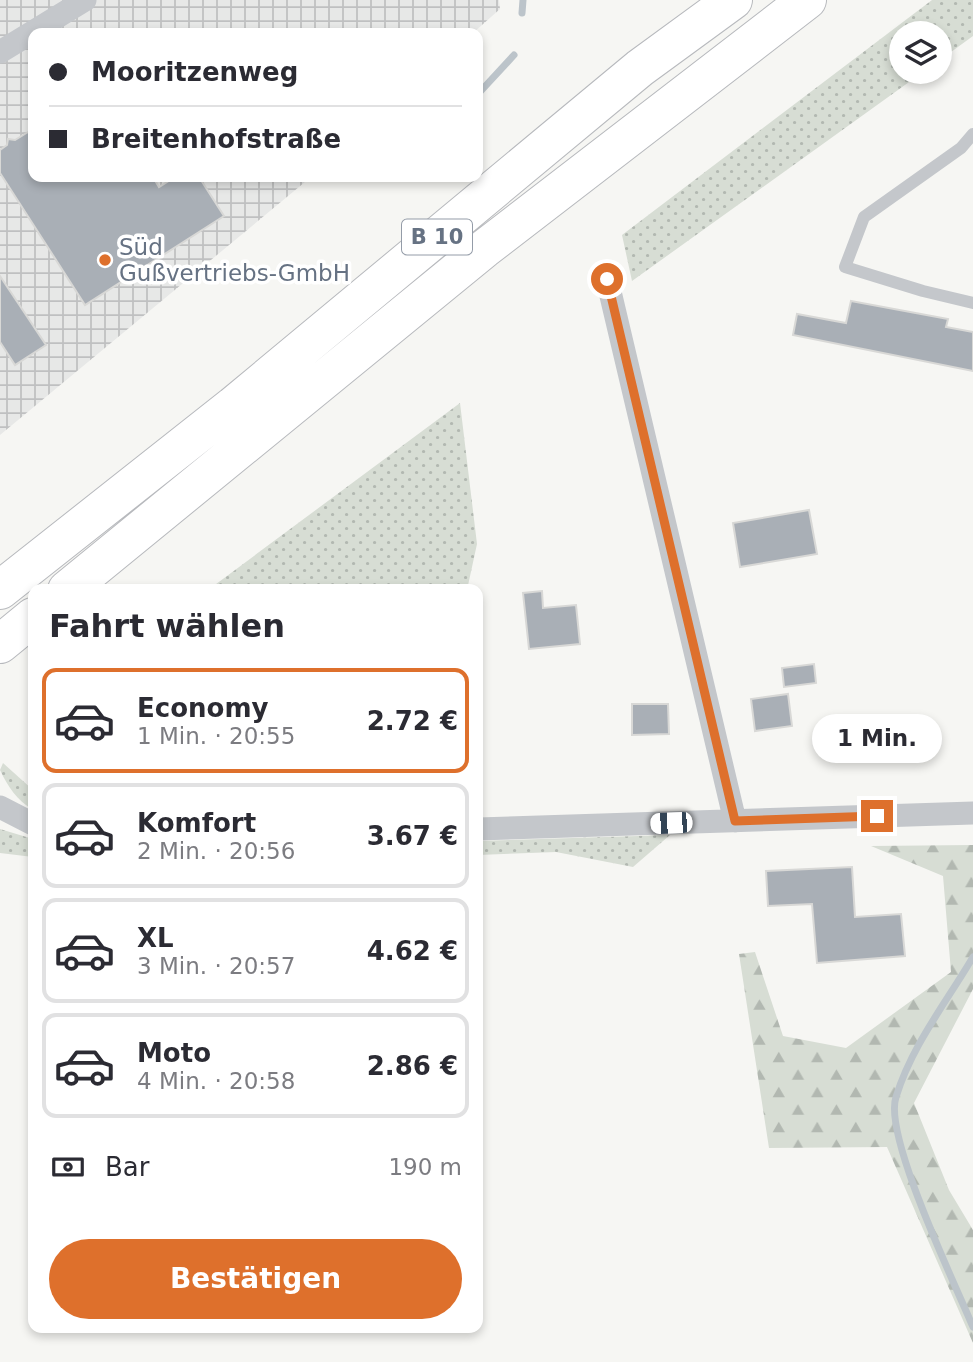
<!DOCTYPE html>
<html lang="de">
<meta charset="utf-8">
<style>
:root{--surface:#fff;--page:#f2f2f3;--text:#2b2b33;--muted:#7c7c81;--line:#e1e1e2;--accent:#de702c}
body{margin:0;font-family:"DejaVu Sans",sans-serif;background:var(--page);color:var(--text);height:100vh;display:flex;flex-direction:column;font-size:26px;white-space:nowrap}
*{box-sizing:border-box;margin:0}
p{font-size:23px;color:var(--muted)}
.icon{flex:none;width:38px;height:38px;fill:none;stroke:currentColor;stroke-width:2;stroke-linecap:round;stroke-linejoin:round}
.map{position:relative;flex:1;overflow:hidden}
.details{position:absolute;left:28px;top:584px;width:455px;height:749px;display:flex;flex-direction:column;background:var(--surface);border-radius:14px;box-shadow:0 4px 10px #0003}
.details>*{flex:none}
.top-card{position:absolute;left:28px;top:28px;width:455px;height:154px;border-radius:14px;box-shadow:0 4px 10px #0003;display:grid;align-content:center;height:154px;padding:0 21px;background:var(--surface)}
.controls{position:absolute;left:889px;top:21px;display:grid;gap:14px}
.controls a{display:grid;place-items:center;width:63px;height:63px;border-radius:50%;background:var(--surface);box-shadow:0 4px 10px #0003;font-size:35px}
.end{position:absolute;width:32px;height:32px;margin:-16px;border:9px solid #de702c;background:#fff;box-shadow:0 0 0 4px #fff}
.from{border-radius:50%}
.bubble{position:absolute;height:49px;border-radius:24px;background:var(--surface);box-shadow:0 4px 10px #0003;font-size:23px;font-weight:700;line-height:49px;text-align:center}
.car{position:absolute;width:21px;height:42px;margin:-21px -10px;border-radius:9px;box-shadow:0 0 5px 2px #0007;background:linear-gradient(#fff 24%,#345 0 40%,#fff 0 76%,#345 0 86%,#fff 0)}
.top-card b{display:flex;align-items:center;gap:24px;height:66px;font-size:26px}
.top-card b+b{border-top:2px solid var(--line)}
.top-card i{width:18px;height:18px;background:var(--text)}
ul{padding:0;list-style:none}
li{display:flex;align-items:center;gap:21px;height:105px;margin:0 14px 10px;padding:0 7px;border:4px solid var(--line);border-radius:14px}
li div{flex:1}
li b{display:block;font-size:26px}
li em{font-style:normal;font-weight:700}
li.active{border-color:var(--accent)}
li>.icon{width:63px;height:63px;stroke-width:1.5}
h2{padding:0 21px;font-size:32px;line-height:84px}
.pay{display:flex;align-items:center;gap:18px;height:77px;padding:0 21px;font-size:26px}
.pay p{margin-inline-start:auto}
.primary-button{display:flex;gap:14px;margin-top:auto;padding:14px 21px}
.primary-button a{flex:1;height:80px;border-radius:42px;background:var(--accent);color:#fff;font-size:28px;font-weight:700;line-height:80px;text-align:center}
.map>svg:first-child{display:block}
.industrial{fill:url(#industrial-grid)}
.grass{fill:url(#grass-dots)}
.forest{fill:url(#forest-firs)}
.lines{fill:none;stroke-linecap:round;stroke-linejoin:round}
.stream{stroke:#bcc4ca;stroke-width:7}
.building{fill:#a9afb6;stroke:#d8d8d6;stroke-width:2}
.trunk-casing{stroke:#b7b9bd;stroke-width:40}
.service{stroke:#c4c7cb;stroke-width:12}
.minor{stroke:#c4c7cb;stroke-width:23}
.trunk{stroke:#fff;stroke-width:38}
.route{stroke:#de702c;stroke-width:9}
.poi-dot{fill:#de702c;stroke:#fff;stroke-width:2.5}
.labels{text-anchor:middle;stroke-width:7;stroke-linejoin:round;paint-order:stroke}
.shield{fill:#fff;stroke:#949ca8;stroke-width:2}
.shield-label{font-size:21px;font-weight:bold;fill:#667283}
.poi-label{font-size:23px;fill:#667283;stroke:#fff;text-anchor:start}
</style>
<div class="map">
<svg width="973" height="1362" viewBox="0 0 973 1362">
<defs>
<pattern id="industrial-grid" width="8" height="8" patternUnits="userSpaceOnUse" patternTransform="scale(1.75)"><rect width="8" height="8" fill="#e7e8e7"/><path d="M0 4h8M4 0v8" fill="none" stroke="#bfc0c1"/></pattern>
<pattern id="grass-dots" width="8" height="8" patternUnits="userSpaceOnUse" patternTransform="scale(1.75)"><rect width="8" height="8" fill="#d7ddd4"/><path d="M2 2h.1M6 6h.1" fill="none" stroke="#b2b8b1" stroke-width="1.8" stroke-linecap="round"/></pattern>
<pattern id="forest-firs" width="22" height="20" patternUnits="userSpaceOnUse" patternTransform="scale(1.75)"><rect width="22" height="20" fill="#d7ddd4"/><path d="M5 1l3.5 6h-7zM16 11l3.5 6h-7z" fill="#b2b8b1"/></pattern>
</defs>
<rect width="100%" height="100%" fill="#f6f6f3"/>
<!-- industrial -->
<path class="industrial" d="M0,0h499l1,9 -27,24h-440v144h278l-311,258z"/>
<!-- grass -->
<path class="grass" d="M932,0h41v36l-33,24v-27h-39v39h22l-291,209 -10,-46z
M460,403l17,141 -10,46h-259z
M3,763l30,27v20c-16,-10 -25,-23 -33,-40z
M0,829l33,10v18l-33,-4z
M670,835l-37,32 -77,-15 -78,3v-14z"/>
<!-- forest -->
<path class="forest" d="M973,845v144l-59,114 35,87 24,40v113l-86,-196 -118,1 -30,-194 16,-2 28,84 63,12 105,-76 -8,-96 -72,-30z"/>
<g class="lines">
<!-- stream -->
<path class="stream" d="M522,13l1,-13
M478,94l36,-39
M973,957c-27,46 -61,88 -77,140 -13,38 59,187 77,230"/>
</g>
<!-- building -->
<path class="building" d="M33,129v48h120l6,10 16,-10h24l25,39 -139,89 -85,-132v-23l7,-5 1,-6 7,1z
M0,276l46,69 -31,20 -15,-23z
M851,301l97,18 -2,8 27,5v39l-180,-36 4,-21 49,9z
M809,510l8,44 -77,13 -7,-44z
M542,591l1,17 33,-3 4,39 -51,5 -6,-56z
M814,664l2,19 -32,4 -2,-19z
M788,694l4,32 -37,5 -4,-32z
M632,704h36l1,30 -37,1z
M852,867l3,50 46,-3 4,42 -88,7 -5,-59 -44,2 -2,-35z"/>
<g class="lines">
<!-- trunk casing -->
<g class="trunk-casing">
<path id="trunk" d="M0,590l233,-184 407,-338 93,-68
M67,590l417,-341 323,-249
M0,644l33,-27"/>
</g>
<!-- service -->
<path class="service" d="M973,134l-12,14 -97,69 -19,50 78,24 50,12"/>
<!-- minor -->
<path class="minor" d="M0,52l85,-52
M607,279l128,542
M0,807l33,17
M478,829l495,-16"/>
<!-- trunk -->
<use href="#trunk" class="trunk"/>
</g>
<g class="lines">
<!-- route -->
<path class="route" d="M607,279l128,542 142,-5"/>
</g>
<!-- markers -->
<circle class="poi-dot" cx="105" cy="260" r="7"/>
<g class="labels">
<!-- shield labels -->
<rect class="shield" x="402" y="219.5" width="70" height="35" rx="5"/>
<g class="shield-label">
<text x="437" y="244">B 10</text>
</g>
<!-- poi labels -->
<g class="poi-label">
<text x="119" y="255">Süd<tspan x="119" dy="26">Gußvertriebs-GmbH</tspan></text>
</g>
</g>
</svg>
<div class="controls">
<a><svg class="icon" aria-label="layers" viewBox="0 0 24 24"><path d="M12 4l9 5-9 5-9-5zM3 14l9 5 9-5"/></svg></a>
</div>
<i class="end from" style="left:607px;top:279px"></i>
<i class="end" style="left:877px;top:816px"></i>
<div class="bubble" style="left:812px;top:714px;width:130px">1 Min.</div>
<i class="car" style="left:671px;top:823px;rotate:268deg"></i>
<div class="top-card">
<b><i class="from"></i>Mooritzenweg</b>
<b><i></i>Breitenhofstraße</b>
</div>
<section class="details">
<h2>Fahrt wählen</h2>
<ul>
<li class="active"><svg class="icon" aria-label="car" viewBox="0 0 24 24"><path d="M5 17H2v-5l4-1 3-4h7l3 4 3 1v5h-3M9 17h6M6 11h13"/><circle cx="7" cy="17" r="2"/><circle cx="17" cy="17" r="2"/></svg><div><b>Economy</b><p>1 Min. · 20:55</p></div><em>2.72 €</em></li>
<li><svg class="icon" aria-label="car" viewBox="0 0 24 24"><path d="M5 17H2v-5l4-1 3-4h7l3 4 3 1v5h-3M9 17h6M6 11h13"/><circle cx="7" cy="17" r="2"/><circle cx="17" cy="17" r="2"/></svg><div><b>Komfort</b><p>2 Min. · 20:56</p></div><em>3.67 €</em></li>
<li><svg class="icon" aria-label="car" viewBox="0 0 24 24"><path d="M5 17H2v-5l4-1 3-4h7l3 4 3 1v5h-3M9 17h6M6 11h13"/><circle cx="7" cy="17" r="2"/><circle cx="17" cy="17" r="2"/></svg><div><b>XL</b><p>3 Min. · 20:57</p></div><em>4.62 €</em></li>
<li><svg class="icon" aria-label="car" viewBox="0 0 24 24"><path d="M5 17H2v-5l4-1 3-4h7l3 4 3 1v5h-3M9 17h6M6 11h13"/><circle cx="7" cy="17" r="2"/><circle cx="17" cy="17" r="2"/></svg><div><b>Moto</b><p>4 Min. · 20:58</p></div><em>2.86 €</em></li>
</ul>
<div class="pay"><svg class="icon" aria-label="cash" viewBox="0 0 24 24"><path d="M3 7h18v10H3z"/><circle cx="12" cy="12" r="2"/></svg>Bar<p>190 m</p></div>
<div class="primary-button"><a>Bestätigen</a></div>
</section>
</div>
